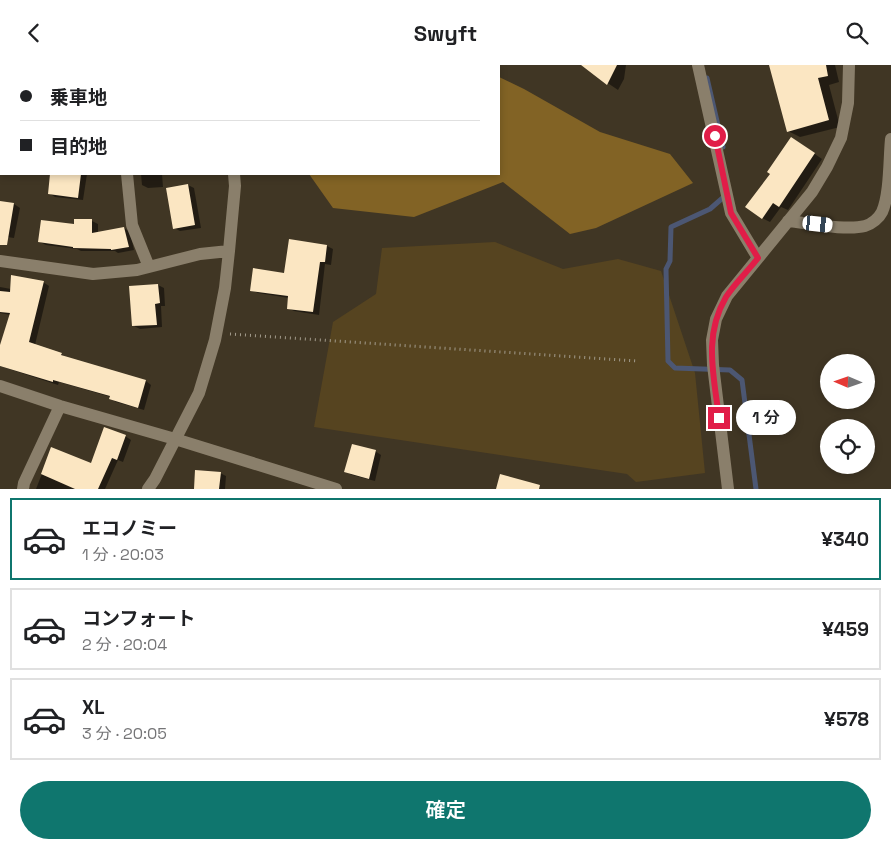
<!DOCTYPE html>
<html lang="ja">
<meta charset="utf-8">
<style>
:root{--surface:#fff;--page:#f2f2f2;--text:#202124;--muted:#757577;--line:#e0e0e0;--accent:#0f766e}
body{margin:0;font-family:"Space Grotesk","Noto Sans JP",sans-serif;background:var(--page);color:var(--text);height:100vh;display:flex;flex-direction:column;font-size:19px;white-space:nowrap}
*{box-sizing:border-box;margin:0}
p{font-size:16px;color:var(--muted)}
.icon{flex:none;width:28px;height:28px;fill:none;stroke:currentColor;stroke-width:2;stroke-linecap:round;stroke-linejoin:round}
.map{position:relative;height:424px;overflow:hidden}
.panel{display:flex;flex-direction:column;background:var(--surface);flex:1}
.panel>*{flex:none}
.guide{position:absolute;left:0px;top:0px;width:500px;height:110px;box-shadow:0 2px 8px #0003;display:grid;align-content:center;height:110px;padding:0 20px;background:var(--surface)}
.needle{width:32px;rotate:272deg}
.controls{position:absolute;left:820px;top:289px;display:grid;gap:10px}
.controls a{display:grid;place-items:center;width:55px;height:55px;border-radius:50%;background:var(--surface);box-shadow:0 2px 8px #0003;font-size:25px}
.end{position:absolute;width:22px;height:22px;margin:-11px;border:6px solid #e11d48;background:#fff;box-shadow:0 0 0 2px #fff}
.from{border-radius:50%}
.bubble{position:absolute;height:35px;border-radius:18px;background:var(--surface);box-shadow:0 2px 8px #0003;font-size:16px;font-weight:600;line-height:35px;text-align:center}
.car{position:absolute;width:15px;height:30px;margin:-15px -8px;border-radius:6px;box-shadow:0 0 4px 1px #0007;background:linear-gradient(#fff 24%,#345 0 40%,#fff 0 76%,#345 0 86%,#fff 0)}
.guide b{display:flex;align-items:center;gap:18px;height:48px;font-size:19px}
.guide b+b{border-top:1px solid var(--line)}
.guide i{width:12px;height:12px;background:var(--text)}
ul{padding:9px 0 0;list-style:none}
li{display:flex;align-items:center;gap:15px;height:82px;margin:0 10px 8px;padding:0 10px;border:2px solid var(--line);border-radius:0px}
li div{flex:1}
li b{display:block;font-size:19px}
li em{font-style:normal;font-weight:600}
li.current{border-color:var(--accent)}
li>.icon{width:45px;height:45px;stroke-width:1.5}
.cta{display:flex;gap:10px;margin-top:auto;padding:10px 20px}
.cta a{flex:1;height:58px;border-radius:30px;background:var(--accent);color:#fff;font-size:20px;font-weight:600;line-height:58px;text-align:center}
header{display:flex;justify-content:space-between;align-items:center;height:65px;padding:0 20px;background:var(--surface);font-size:22px;font-weight:600}
.map>svg:first-child{display:block}
.green{fill:#564420}
.forest{fill:#826325}
.shadow{fill:#0007}
.lines{fill:none;stroke-linecap:round;stroke-linejoin:round}
.stream{stroke:#4c5773;stroke-width:5}
.building{fill:#fbe6c2}
.path{stroke:#a39c8d;stroke-width:3;stroke-dasharray:1 4;stroke-linecap:butt}
.minor{stroke:#8a7f6b;stroke-width:12}
.route{stroke:#e11d48;stroke-width:6}
</style>
<header><svg class="icon" aria-label="back" viewBox="0 0 24 24"><path d="M15 5l-7 7 7 7"/></svg>Swyft<svg class="icon" aria-label="search" viewBox="0 0 24 24"><circle cx="10" cy="10" r="6"/><path d="M15 15l6 6"/></svg></header>
<div class="map">
<svg width="891" height="424" viewBox="0 0 891 424">
<rect width="100%" height="100%" fill="#403624"/>
<!-- green -->
<path class="green" d="M495,177l68,27 55,-10 43,12 34,102 10,100 -69,9 -9,-8 -313,-47 19,-105 43,-28 6,-46z"/>
<!-- forest -->
<path class="forest" d="M0,0h101l-100,1v8z
M247,0h224l3,1h-226z
M499,12l25,12 76,43 70,22 23,29 -97,45 -26,6 -67,-52 -89,35 -81,-9 -24,-34h190z"/>
<!-- shadow -->
<path class="shadow" d="M581,0h45l-2,14 -6,11z
M771,0h64l4,17 -10,3 11,42 -40,10 -12,-6z
M799,78l23,16 -34,51 -7,-3 -11,15 -8,-4z
M52,109h35l-4,26 -28,-3 -6,-4z
M141,109h21l1,13 -15,1 -6,-3z
M188,120l6,3 7,40 -21,3 -6,-3z
M0,137l14,2 6,4 -6,30 -14,-2z
M76,155l16,1 6,3v9l26,-5 6,4 4,18 -16,3 -3,-2h-34l-4,-2 -31,-4 -6,-3 35,-17z
M290,175l37,6 6,3 -2,16 -6,-1 -6,51 -25,-4 -6,-3 1,-10 -31,-5 -6,-3 33,-16z
M43,217l6,4 -14,59 26,9 6,4 79,23 5,4 -7,25 -28,-8 -5,-3v-2l-52,-15 -1,3 -58,-19v-17l11,-34 -11,-2v-26l11,2z
M158,220l6,3 1,18h-4l1,21 -22,2 -6,-3z
M125,371l6,4 -8,22 -5,-2 -13,29h-73h4l16,-41 40,17z
M375,386l6,4 -6,26 -23,-6 -6,-3z
M196,406l24,2 6,3 -1,13h-30z"/>
<g class="lines">
<!-- stream -->
<path class="stream" d="M707,13l16,69
M726,130l-16,14 -39,18 -1,34 -4,8 2,92 7,7 55,2 12,10 14,109"/>
</g>
<!-- building -->
<path class="building" d="M581,0h36l-10,20z
M769,0h57l2,11 -10,2 11,42 -42,12z
M791,72l24,16 -36,54 -6,-4 -11,16 -17,-12 25,-33 -3,-2z
M50,109h31l-3,24 -30,-4z
M188,119l7,41 -22,4 -7,-41z
M0,136l14,2 -7,42h-7z
M74,154h18v14l32,-6 5,20 -18,3v-1l-38,-1v-1l-35,-5 3,-22 33,4z
M289,174l38,6 -2,17h-5l-7,50 -26,-3 1,-13 -38,-5 3,-23 31,5z
M11,210l33,6 -15,61 33,11 -1,2 85,25 -8,28 -29,-9 1,-3 -57,-16v2l-53,-16v-21l10,-32 -10,-1v-21l10,1z
M158,219l2,19 -5,1 2,21 -25,1 -3,-40z
M104,362l22,8 -9,25 -5,-2 -14,31h-23l-34,-15 10,-27 40,16z
M352,379l24,6 -7,29 -25,-7z
M195,405l26,2 -2,17h-25z
M500,409l40,11 -1,4h-43z"/>
<g class="lines">
<!-- path -->
<path class="path" d="M101,0v1
M230,269l407,27"/>
<!-- minor -->
<path class="minor" d="M122,0v1
M214,0v1
M698,0l33,148 27,45
M153,1l2,-1
M127,109l5,51 17,42
M788,156c20,2 58,10 77,5 7,-2 14,-8 17,-14 8,-18 7,-53 9,-73
M0,196l93,13 44,-4 63,-16 29,-3
M0,321l60,20 115,33 161,50
M23,424l1,-6 36,-77
M148,424l7,-10 44,-86 16,-53 10,-52 4,-37 6,-65 -1,-12
M728,424l-15,-124 -1,-25 4,-21 11,-23 85,-104 15,-25 14,-29 7,-35 1,-38"/>
</g>
<g class="lines">
<!-- route -->
<path class="route" d="M715,71l16,77 27,45c-10,13 -23,25 -32,39 -23,39 -12,79 -7,121"/>
</g>
</svg>
<div class="controls">
<a><svg class="needle" viewBox="-14 -14 28 28"><path d="M0-13l5 13h-10z" fill="#e53935"/><path d="M0 13l5-13h-10z" fill="#757577"/></svg></a>
<a><svg class="icon" aria-label="locate" viewBox="0 0 24 24"><circle cx="12" cy="12" r="6"/><path d="M12 2v4M12 18v4M2 12h4M18 12h4"/></svg></a>
</div>
<i class="end from" style="left:715px;top:71px"></i>
<i class="end" style="left:719px;top:353px"></i>
<div class="bubble" style="left:736px;top:335px;width:60px">1 分</div>
<i class="car" style="left:818px;top:159px;rotate:96deg"></i>
<div class="guide">
<b><i class="from"></i>乗車地</b>
<b><i></i>目的地</b>
</div>
</div>
<section class="panel">
<ul>
<li class="current"><svg class="icon" aria-label="car" viewBox="0 0 24 24"><path d="M5 17H2v-5l4-1 3-4h7l3 4 3 1v5h-3M9 17h6M6 11h13"/><circle cx="7" cy="17" r="2"/><circle cx="17" cy="17" r="2"/></svg><div><b>エコノミー</b><p>1 分 · 20:03</p></div><em>¥340</em></li>
<li><svg class="icon" aria-label="car" viewBox="0 0 24 24"><path d="M5 17H2v-5l4-1 3-4h7l3 4 3 1v5h-3M9 17h6M6 11h13"/><circle cx="7" cy="17" r="2"/><circle cx="17" cy="17" r="2"/></svg><div><b>コンフォート</b><p>2 分 · 20:04</p></div><em>¥459</em></li>
<li><svg class="icon" aria-label="car" viewBox="0 0 24 24"><path d="M5 17H2v-5l4-1 3-4h7l3 4 3 1v5h-3M9 17h6M6 11h13"/><circle cx="7" cy="17" r="2"/><circle cx="17" cy="17" r="2"/></svg><div><b>XL</b><p>3 分 · 20:05</p></div><em>¥578</em></li>
</ul>
<div class="cta"><a>確定</a></div>
</section>
